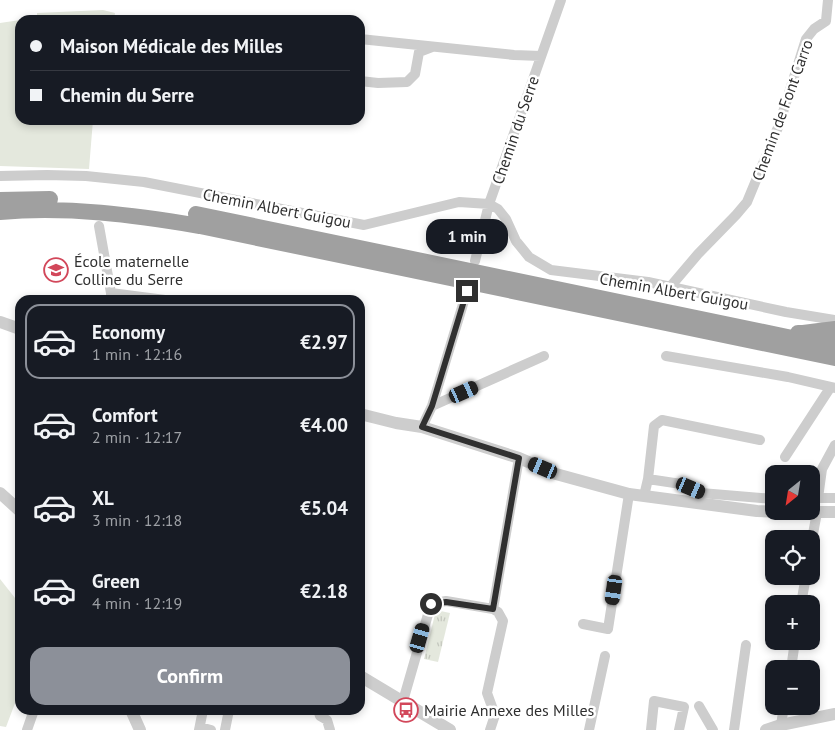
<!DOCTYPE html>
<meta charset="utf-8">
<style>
:root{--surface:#171b24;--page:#242831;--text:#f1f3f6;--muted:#9ea1a6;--line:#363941;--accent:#8c9099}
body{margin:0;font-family:"PT Sans",sans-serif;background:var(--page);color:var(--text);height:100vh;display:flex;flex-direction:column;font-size:19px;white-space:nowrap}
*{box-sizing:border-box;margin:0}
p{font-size:16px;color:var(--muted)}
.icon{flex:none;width:28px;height:28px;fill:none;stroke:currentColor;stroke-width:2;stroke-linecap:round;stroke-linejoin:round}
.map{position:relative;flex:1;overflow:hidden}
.panel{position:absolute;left:15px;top:295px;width:350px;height:420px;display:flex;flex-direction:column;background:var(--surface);border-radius:15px;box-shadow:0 2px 8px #0003}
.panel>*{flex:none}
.hud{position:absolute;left:15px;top:15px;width:350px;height:110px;border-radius:15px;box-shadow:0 2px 8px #0003;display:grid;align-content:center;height:110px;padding:0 15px;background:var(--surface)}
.needle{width:32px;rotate:210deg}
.buttons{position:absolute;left:765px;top:465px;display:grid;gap:10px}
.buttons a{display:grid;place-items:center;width:55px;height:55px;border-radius:10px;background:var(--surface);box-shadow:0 2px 8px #0003;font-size:25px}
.end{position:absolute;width:22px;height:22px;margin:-11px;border:6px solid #303030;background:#fff;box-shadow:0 0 0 2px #fff}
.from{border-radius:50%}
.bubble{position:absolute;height:35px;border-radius:15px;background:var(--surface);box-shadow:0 2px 8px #0003;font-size:16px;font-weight:600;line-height:35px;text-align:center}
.car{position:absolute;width:15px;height:30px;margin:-15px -8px;border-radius:6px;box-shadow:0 0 4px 1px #0007;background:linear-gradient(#222 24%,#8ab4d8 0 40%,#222 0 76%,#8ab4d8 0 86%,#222 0)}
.hud b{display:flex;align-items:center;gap:18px;height:48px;font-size:19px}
.hud b+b{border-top:1px solid var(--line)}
.hud i{width:12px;height:12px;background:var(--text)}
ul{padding:9px 0 0;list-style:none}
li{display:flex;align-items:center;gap:15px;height:75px;margin:0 10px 8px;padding:0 5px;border:2px solid transparent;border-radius:15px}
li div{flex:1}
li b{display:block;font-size:19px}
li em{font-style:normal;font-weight:600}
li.active{border-color:var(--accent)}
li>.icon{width:45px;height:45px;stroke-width:1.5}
.primary-button{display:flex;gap:10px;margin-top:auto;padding:10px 15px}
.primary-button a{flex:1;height:58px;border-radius:15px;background:var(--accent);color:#fff;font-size:20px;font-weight:600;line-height:58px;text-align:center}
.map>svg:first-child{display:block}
.grass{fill:url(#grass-tufts)}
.pitch{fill:#e4e8dd}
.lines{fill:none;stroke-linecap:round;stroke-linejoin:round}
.minor{stroke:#cdcdcd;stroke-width:10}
.tertiary{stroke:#cdcdcd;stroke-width:12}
.trunk{stroke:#a0a0a0;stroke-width:16}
.route{stroke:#303030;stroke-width:6}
.labels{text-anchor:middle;stroke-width:5;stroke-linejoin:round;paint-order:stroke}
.street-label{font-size:16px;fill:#303030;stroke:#fff}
.poi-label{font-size:16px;fill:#303030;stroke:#fff;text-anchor:start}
</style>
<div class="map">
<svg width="835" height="730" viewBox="0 0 835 730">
<defs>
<pattern id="grass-tufts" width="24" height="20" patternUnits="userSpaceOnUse" patternTransform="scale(1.25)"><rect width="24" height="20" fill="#e4e8dd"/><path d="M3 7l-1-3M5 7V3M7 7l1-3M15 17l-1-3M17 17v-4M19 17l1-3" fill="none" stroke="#c4c7be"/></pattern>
</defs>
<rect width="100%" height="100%" fill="#fff"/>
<!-- grass -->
<path class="grass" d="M436,610l14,3 -12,49 -14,-3z"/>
<!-- pitch -->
<path class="pitch" d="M103,10l12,3 -1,7h-92l15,-2v-5z
M20,20v100h73l-4,49 -89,-3v-143z
M0,579l15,19 5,68v24l-14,37 -6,-1z"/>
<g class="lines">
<!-- minor -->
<path class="minor" d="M360,39l154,16 27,1
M360,81l18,2 29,-1 8,-8 4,-22 13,-5
M0,176l47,-1 39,1 58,6 220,43 95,-23 30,2 9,5 8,10 10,22 13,16 22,13 97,12 138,30 49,8
M99,226l12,67v7
M475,261l14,-57 72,-204
M670,287l28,-33 38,-39 11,-13 32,-77 27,-86 8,-10 12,-8 2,-21
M111,293l54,7
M666,356l122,21 47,11
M432,406l112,-50
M422,427l10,-21 35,-115
M785,457l45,-69
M648,479l33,5 20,9 73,6
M644,496l4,-17 6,-53 8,-6 98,20
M811,498h24
M818,498l4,-29 13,-24
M811,545l6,-33
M801,604l5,-28
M493,609l26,-151
M583,624l25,5 21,-135
M791,669l4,-28
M403,701l28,-97 15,-3 47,8 5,3 5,9 -16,72 8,22 -5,15
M699,706l14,24
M318,710l2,6 7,4 3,10
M781,725l3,-19
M200,727l11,3
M27,730l7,-20
M199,730l4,-20
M225,730l4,-20
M589,730l16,-74
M651,730l3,-29 30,6 -5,23
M734,730l12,-85"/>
<!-- tertiary -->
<path class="tertiary" d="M0,322l20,7
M360,414l36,9 26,4 97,31 37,16 73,20 128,17 30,1h48
M0,493l20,18
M360,676l90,54
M131,710l9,20
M766,730l15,-5 54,-11"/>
<!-- trunk -->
<path class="trunk" d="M0,200l50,-1
M0,212c68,-6 134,3 200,14l635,132
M196,214l601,125 38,6
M798,333h5l32,-4"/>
</g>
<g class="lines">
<!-- route -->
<path class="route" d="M431,604l15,-2 47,7 26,-151 -97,-31 10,-21 35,-115"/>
</g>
<!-- icons -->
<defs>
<g id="school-ring" transform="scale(1.25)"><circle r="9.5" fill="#fff" stroke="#d2475a" stroke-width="1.5"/><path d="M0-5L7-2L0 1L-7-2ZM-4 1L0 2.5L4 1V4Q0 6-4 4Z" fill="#d2475a"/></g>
<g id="bus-ring" transform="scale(1.25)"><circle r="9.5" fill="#fff" stroke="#d2475a" stroke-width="1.5"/><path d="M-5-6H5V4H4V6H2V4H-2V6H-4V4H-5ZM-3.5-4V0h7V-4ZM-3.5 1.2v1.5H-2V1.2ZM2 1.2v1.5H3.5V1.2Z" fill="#d2475a"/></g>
</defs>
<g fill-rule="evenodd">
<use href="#school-ring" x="56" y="270"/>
<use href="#bus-ring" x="406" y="710"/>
</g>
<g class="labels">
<!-- street labels -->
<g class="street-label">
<text transform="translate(782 110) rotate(-70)" y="6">Chemin de Font Carro</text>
<text transform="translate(515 130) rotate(-71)" y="6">Chemin du Serre</text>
<text transform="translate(277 208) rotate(11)" y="6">Chemin Albert Guigou</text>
<text transform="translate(674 291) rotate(10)" y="6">Chemin Albert Guigou</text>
</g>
<!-- poi labels -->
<g class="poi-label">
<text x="74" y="267">École maternelle<tspan x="74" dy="18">Colline du Serre</tspan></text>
<text x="424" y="716">Mairie Annexe des Milles</text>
</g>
</g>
</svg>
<div class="buttons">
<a><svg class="needle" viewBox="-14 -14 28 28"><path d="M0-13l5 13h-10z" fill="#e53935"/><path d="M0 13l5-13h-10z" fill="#9ea1a6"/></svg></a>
<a><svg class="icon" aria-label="locate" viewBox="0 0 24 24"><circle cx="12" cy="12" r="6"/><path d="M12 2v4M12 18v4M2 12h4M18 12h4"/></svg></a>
<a>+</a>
<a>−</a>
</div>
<i class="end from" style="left:431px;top:604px"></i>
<i class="end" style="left:467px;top:291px"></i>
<div class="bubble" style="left:426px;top:219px;width:82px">1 min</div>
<i class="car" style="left:464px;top:392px;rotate:66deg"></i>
<i class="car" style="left:543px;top:468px;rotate:293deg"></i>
<i class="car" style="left:691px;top:488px;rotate:113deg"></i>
<i class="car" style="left:614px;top:590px;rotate:188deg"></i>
<i class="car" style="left:420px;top:638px;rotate:16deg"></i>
<div class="hud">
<b><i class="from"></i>Maison Médicale des Milles</b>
<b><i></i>Chemin du Serre</b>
</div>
<section class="panel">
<ul>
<li class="active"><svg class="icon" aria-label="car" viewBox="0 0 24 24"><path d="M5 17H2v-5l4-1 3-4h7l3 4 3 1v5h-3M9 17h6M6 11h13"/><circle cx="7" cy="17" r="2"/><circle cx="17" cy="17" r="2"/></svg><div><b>Economy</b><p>1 min · 12:16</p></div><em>€2.97</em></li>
<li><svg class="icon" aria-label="car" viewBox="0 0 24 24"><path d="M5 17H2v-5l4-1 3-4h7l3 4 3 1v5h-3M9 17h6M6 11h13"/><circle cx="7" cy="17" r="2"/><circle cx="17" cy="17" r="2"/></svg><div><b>Comfort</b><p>2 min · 12:17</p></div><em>€4.00</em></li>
<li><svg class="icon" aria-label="car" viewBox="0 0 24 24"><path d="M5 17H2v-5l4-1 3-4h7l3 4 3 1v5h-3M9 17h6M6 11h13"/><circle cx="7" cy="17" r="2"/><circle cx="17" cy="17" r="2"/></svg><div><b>XL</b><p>3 min · 12:18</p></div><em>€5.04</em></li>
<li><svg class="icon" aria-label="car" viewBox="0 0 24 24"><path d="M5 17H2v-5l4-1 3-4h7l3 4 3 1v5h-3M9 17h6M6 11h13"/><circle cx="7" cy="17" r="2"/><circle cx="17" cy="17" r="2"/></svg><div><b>Green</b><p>4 min · 12:19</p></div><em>€2.18</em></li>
</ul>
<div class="primary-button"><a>Confirm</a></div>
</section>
</div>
